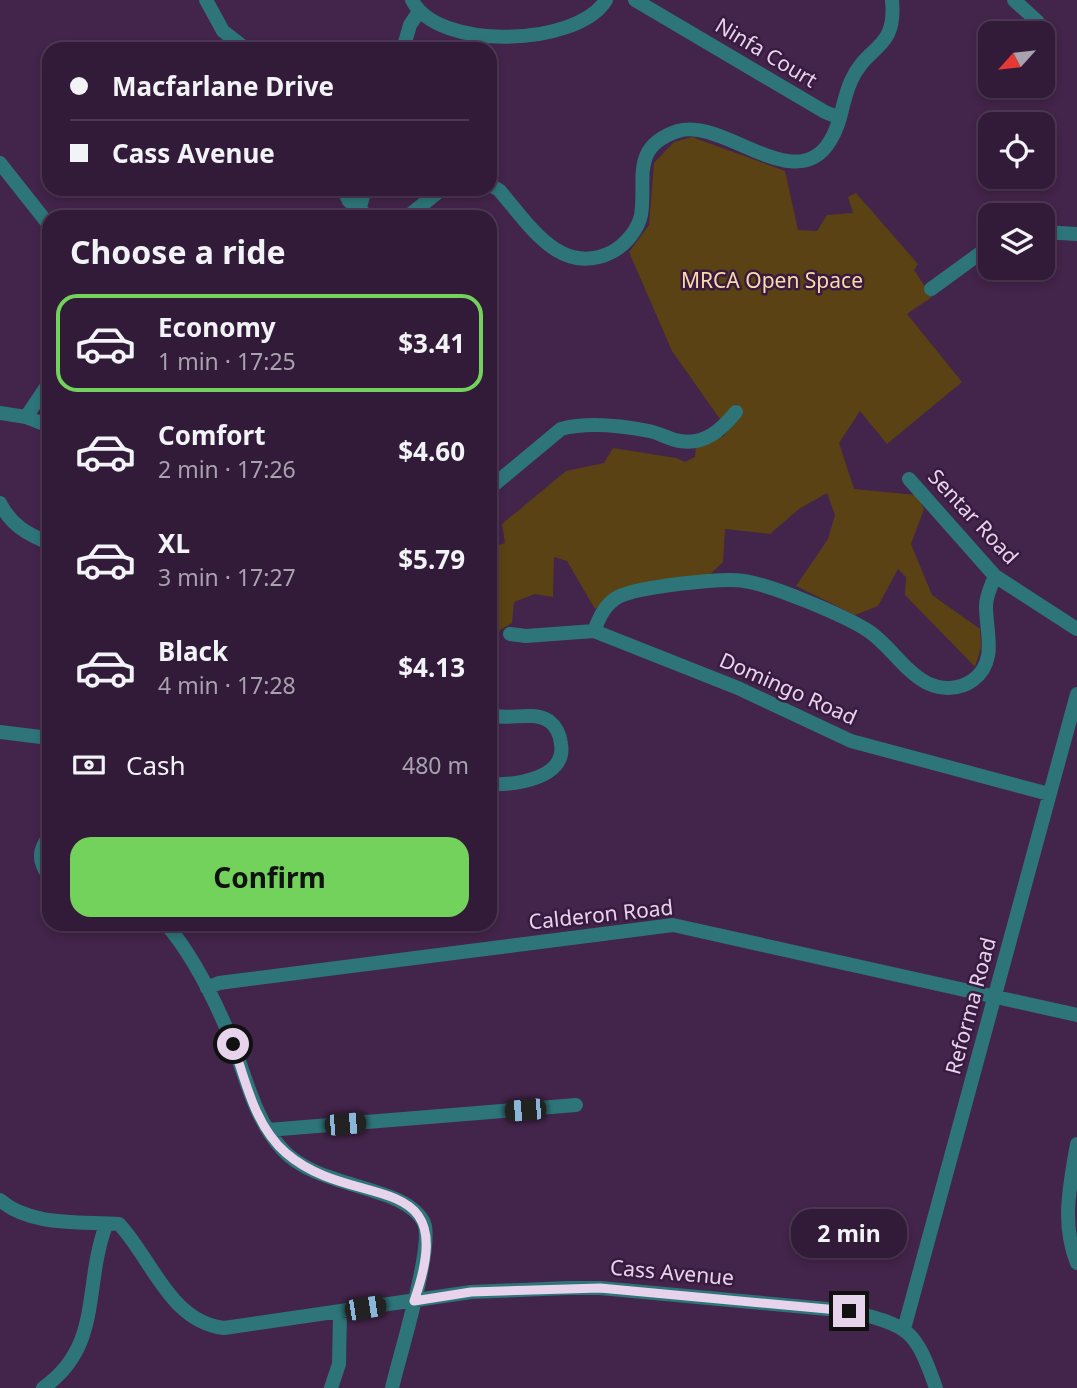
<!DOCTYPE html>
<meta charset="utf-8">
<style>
:root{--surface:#321b38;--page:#3a2440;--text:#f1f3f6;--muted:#a8a1ae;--line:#4d3953;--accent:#73d25c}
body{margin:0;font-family:"Noto Sans",sans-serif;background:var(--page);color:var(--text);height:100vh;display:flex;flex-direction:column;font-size:26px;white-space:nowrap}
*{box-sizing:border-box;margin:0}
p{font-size:23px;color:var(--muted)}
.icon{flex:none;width:38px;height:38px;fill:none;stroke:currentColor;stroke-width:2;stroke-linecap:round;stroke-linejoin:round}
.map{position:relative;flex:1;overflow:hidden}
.sheet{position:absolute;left:42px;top:210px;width:455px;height:721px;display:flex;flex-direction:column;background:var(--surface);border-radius:21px;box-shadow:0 4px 10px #0003,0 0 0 2px var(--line)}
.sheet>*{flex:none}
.top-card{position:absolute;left:42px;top:42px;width:455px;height:154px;border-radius:21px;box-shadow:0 4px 10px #0003,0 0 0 2px var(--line);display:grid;align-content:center;height:154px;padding:0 28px;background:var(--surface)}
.needle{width:46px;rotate:243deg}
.fabs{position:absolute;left:978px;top:21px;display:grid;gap:14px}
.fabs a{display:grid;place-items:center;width:77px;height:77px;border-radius:14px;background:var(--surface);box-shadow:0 4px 10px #0003,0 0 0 2px var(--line);font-size:35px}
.end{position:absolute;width:32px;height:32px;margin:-16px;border:9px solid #e7d4ec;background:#111;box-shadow:0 0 0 4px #111}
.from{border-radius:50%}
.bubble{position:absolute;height:49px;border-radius:21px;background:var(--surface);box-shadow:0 4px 10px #0003,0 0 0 2px var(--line);font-size:23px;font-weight:700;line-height:49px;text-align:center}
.car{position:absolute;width:21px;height:42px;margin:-21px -10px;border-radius:9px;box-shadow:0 0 5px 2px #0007;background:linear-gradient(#222 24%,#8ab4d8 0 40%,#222 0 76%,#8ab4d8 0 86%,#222 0)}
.top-card b{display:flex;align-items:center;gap:24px;height:66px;font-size:26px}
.top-card b+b{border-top:2px solid var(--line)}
.top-card i{width:18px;height:18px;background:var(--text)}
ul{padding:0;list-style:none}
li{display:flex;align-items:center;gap:21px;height:98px;margin:0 14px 10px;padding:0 14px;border:4px solid transparent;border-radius:21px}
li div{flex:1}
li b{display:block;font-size:26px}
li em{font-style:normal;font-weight:700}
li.current{border-color:var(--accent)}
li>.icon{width:63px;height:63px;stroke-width:1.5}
h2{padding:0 28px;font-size:32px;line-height:84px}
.pay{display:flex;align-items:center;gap:18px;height:77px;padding:0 28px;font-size:26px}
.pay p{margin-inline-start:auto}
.cta{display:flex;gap:14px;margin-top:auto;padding:14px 28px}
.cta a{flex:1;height:80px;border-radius:21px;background:var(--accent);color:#111;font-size:28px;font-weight:700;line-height:80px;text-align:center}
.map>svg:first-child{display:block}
.green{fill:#5a4214}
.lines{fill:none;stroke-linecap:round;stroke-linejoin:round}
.minor{stroke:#2d7579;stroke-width:14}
.route{stroke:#e7d4ec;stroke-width:9}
.labels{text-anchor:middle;stroke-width:5;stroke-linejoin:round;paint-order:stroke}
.street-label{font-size:21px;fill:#e7d4ec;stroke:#391a40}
.park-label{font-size:21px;fill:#fadaa6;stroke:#391a40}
</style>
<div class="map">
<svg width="1077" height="1388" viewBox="0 0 1077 1388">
<rect width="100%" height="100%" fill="#43244a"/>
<!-- green -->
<path class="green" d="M692,137l93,34 13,59 19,1 10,-16 26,-2 -5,-16 8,-4 62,71 -4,6 18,27 -25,17 55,68 -75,62 -27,-33 -21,32 15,46 63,6 7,14 -13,35 21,51 48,34 1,19 -6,19 -70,-72 1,-18 -8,-8 -20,37 -23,9 -59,-29 32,-47 7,-24 -8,-22 -28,16 -29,25 -45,-5 -2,33 -17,16 -90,16 -21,15 -28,-48 -13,-4 -1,40 -18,-3 -21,8 -2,21 -12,7 -3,7 -7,-1v-88l15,-5 -3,-19 64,-53 38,-8 9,-15 63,10 9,4 10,-5 1,-11 28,-10 18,-27 -6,-5 -14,18 -50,-71 -43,-99 20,-27 5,-62 20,-21z"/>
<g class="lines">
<!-- minor -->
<path class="minor" d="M206,0l17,31 23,18
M412,0c25,51 165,47 194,0
M635,0l190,112 15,6
M1014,0l24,22
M403,49l7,-24 8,-12
M0,163l49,62
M490,185l9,5c30,34 61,88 113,62 13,-7 26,-22 29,-37 6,-34 -12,-68 37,-84 45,-14 118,67 152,10 12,-18 12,-41 21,-60 16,-37 46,-30 41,-81
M343,189l6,12 20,16
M359,211l6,-22
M407,217l35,-28
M1043,232l34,2
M931,289l59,-43
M0,413l26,4 23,9
M26,417l23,-34
M909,479l86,97 82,53
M490,488l71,-59c26,-7 62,-3 88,2 11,2 21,9 31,10 25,4 41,-11 56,-29
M0,503c11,22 27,31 49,40
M594,631c5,-13 11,-27 24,-34 19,-10 105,-20 126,-16 28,4 99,34 123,49 22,14 37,41 60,53 15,7 32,7 46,-3 25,-19 13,-47 13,-74 0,-10 5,-20 9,-30
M510,634l16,2 68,-5 144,57 113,53 198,53
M490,715c19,6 42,-5 59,6 8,6 11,13 12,23 6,35 -47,41 -71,40
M0,732l49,6
M49,837c-11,13 -10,26 0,39
M166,924c29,34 50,78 67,120 14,37 22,75 49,105 36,41 124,35 142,74 10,23 -25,134 -32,165
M207,988l12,-5 454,-58 404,90
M268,1130l308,-25
M1077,1144c-7,40 -16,80 0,119
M0,1200c31,27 82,21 119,24 33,35 51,98 105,104l247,-36 96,-4h33l249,23c61,15 66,18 87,77
M904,1329l173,-635
M43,1388c60,-42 40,-101 63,-163
M331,1388l8,-24 1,-52"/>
</g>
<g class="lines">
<!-- route -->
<path class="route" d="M233,1044c12,36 22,82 53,109 69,60 177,11 128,148l57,-9 129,-4 249,23"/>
</g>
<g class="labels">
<!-- street labels -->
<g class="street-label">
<text transform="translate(766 53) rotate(31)" y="7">Ninfa Court</text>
<text transform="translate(973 517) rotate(47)" y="7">Sentar Road</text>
<text transform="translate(788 689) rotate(24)" y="7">Domingo Road</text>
<text transform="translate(601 915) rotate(-6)" y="7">Calderon Road</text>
<text transform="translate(971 1006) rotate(-75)" y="7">Reforma Road</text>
<text transform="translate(672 1273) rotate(5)" y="7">Cass Avenue</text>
</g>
<!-- park labels -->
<g class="park-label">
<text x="772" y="288">MRCA Open Space</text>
</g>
</g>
</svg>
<div class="fabs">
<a><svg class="needle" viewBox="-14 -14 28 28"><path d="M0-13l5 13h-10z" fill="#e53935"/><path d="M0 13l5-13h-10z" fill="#a8a1ae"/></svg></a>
<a><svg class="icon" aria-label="locate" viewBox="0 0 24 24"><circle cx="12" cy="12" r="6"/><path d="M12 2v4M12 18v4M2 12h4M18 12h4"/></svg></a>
<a><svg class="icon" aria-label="layers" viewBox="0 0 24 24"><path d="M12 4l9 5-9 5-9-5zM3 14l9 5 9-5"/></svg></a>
</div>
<i class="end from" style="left:233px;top:1044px"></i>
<i class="end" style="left:849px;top:1311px"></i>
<div class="bubble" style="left:791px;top:1209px;width:116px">2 min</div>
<i class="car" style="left:525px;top:1110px;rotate:265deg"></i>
<i class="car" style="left:345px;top:1124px;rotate:85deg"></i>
<i class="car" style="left:365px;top:1308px;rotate:81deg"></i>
<div class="top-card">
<b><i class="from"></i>Macfarlane Drive</b>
<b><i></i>Cass Avenue</b>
</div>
<section class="sheet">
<h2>Choose a ride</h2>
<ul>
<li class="current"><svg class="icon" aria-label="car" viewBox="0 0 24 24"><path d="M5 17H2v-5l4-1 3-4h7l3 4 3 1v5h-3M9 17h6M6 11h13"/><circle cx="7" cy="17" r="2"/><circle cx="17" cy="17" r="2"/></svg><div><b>Economy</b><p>1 min · 17:25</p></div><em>$3.41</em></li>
<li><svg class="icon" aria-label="car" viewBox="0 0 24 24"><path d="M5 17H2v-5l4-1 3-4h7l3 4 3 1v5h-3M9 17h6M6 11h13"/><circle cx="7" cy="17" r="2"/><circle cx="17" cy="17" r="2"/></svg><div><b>Comfort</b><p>2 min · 17:26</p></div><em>$4.60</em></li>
<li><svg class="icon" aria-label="car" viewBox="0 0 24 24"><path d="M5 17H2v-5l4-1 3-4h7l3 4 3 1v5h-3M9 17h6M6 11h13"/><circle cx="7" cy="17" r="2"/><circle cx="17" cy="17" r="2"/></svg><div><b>XL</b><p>3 min · 17:27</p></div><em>$5.79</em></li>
<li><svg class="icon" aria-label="car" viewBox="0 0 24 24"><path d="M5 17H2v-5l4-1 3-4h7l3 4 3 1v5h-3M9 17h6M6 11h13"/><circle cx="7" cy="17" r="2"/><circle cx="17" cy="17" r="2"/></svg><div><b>Black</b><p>4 min · 17:28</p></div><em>$4.13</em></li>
</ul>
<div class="pay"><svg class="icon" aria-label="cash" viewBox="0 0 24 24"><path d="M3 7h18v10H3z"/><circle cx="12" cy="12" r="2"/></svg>Cash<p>480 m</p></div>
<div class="cta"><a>Confirm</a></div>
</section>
</div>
